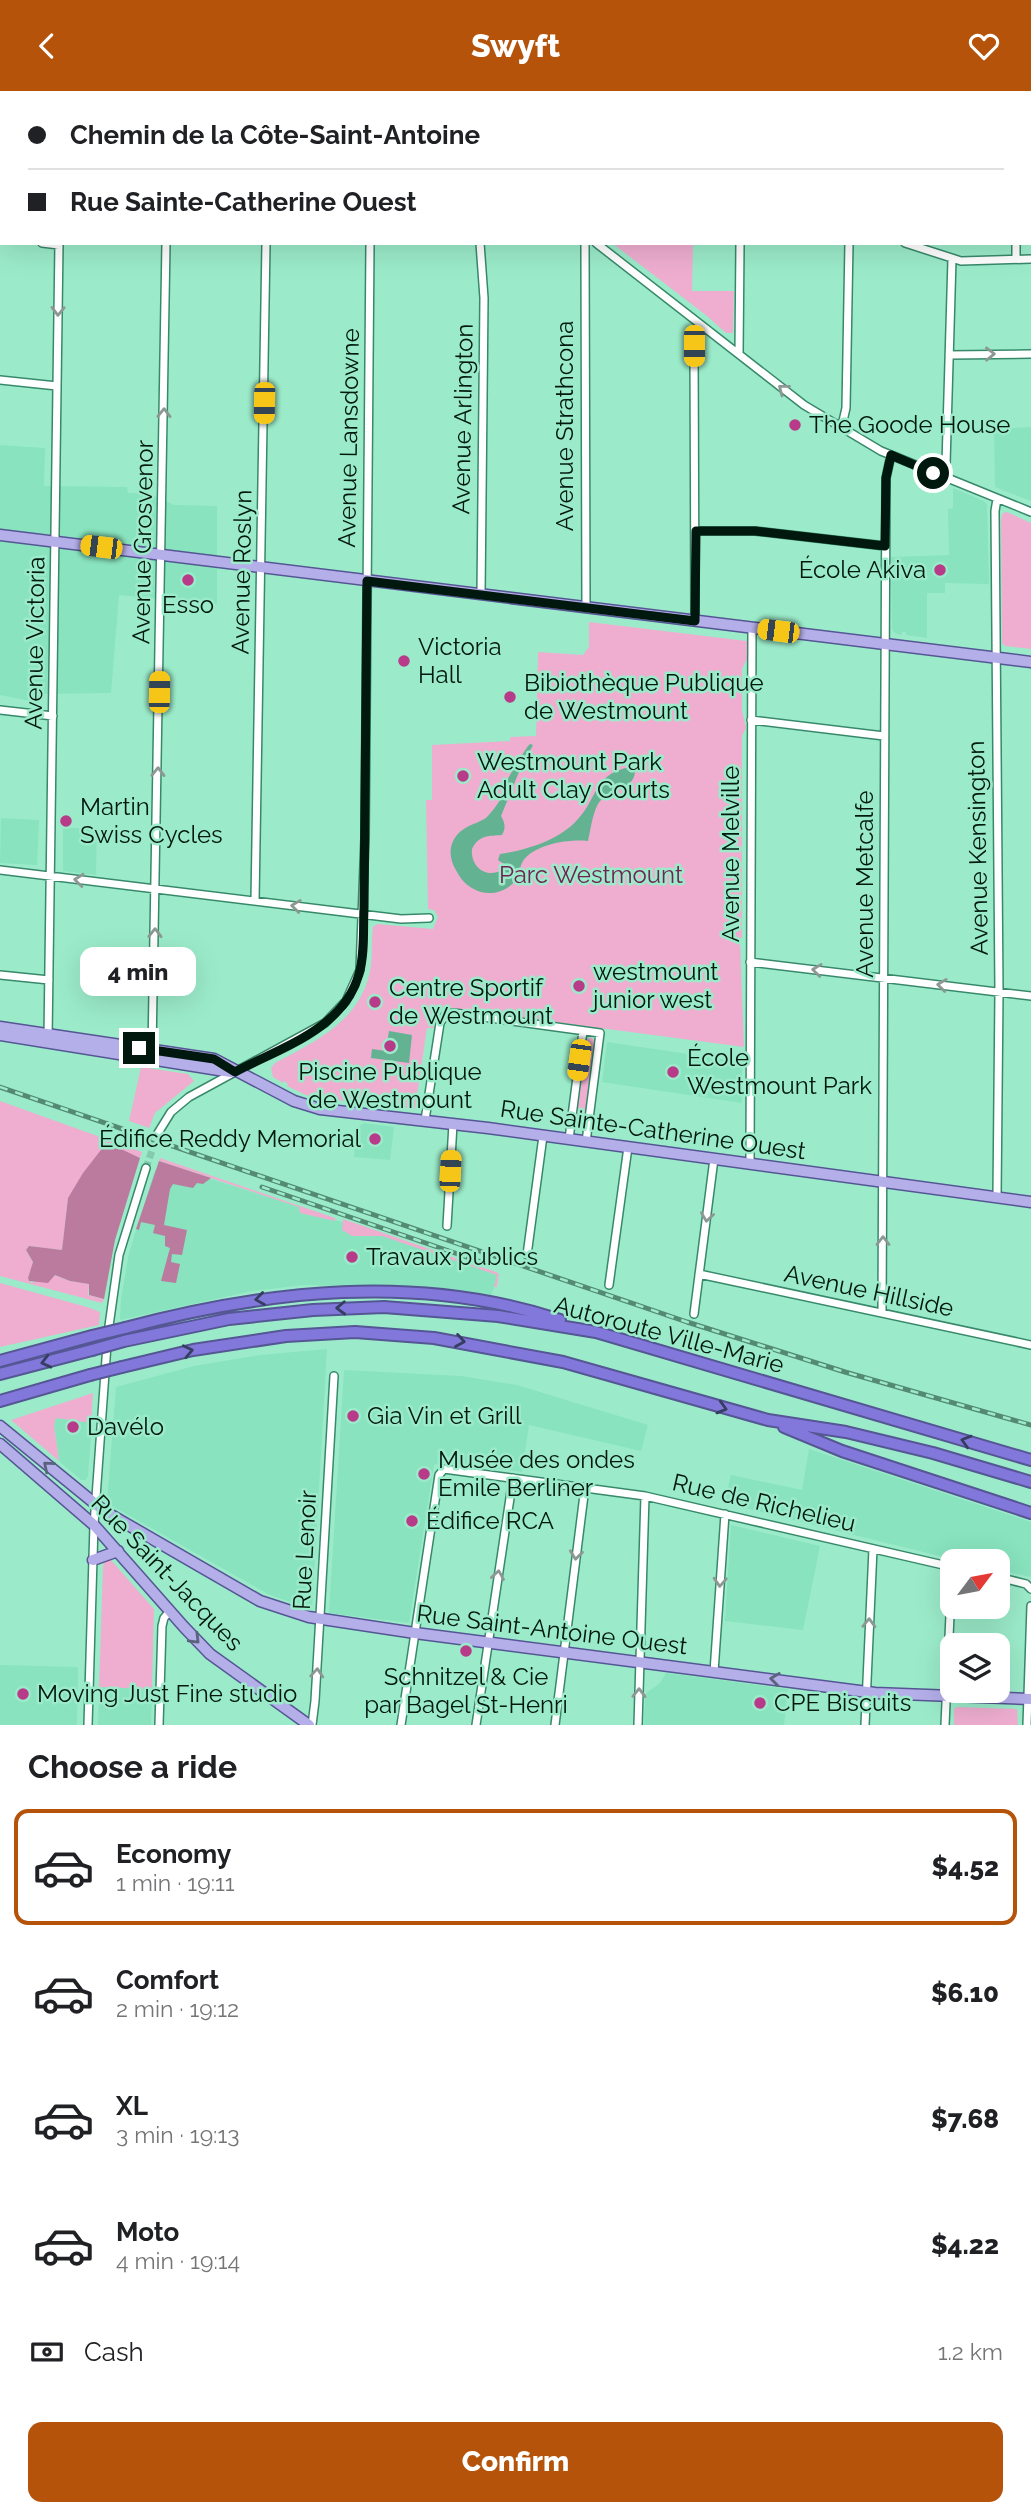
<!DOCTYPE html>
<meta charset="utf-8">
<style>
:root{--surface:#fff;--page:#f2f2f2;--text:#202124;--muted:#757577;--line:#e0e0e0;--accent:#b45309}
body{margin:0;font-family:Raleway,sans-serif;background:var(--page);color:var(--text);height:100vh;display:flex;flex-direction:column;font-size:26px;white-space:nowrap}
*{box-sizing:border-box;margin:0}
p{font-size:23px;color:var(--muted)}
.icon{flex:none;width:38px;height:38px;fill:none;stroke:currentColor;stroke-width:2;stroke-linecap:round;stroke-linejoin:round}
.map{position:relative;height:1634px;overflow:hidden}
.details{display:flex;flex-direction:column;background:var(--surface);flex:1}
.details>*{flex:none}
.hud{position:absolute;left:0px;top:0px;width:1032px;height:154px;box-shadow:0 7px 28px #0002;display:grid;align-content:center;height:154px;padding:0 28px;background:var(--surface)}
.needle{width:46px;rotate:58deg}
.fabs{position:absolute;left:940px;top:1458px;display:grid;gap:14px}
.fabs a{display:grid;place-items:center;width:70px;height:70px;border-radius:14px;background:var(--surface);box-shadow:0 7px 28px #0002;font-size:35px}
.end{position:absolute;width:32px;height:32px;margin:-16px;border:9px solid #01180f;background:#fff;box-shadow:0 0 0 4px #fff}
.from{border-radius:50%}
.bubble{position:absolute;height:49px;border-radius:14px;background:var(--surface);box-shadow:0 7px 28px #0002;font-size:23px;font-weight:800;line-height:49px;text-align:center}
.car{position:absolute;width:21px;height:42px;margin:-21px -10px;border-radius:9px;box-shadow:0 0 5px 2px #0007;background:linear-gradient(#f5c518 24%,#345 0 40%,#f5c518 0 76%,#345 0 86%,#f5c518 0)}
.hud b{display:flex;align-items:center;gap:24px;height:66px;font-size:26px}
.hud b+b{border-top:2px solid var(--line)}
.hud i{width:18px;height:18px;background:var(--text)}
ul{padding:0;list-style:none}
li{display:flex;align-items:center;gap:21px;height:116px;margin:0 14px 10px;padding:0 14px;border:4px solid transparent;border-radius:14px}
li div{flex:1}
li b{display:block;font-size:26px}
li em{font-style:normal;font-weight:800}
li.active{border-color:var(--accent)}
li>.icon{width:63px;height:63px;stroke-width:1.5}
h2{padding:0 28px;font-size:32px;line-height:84px}
.pay{display:flex;align-items:center;gap:18px;height:77px;padding:0 28px;font-size:26px}
.pay p{margin-inline-start:auto}
.cta{display:flex;gap:14px;margin-top:auto;padding:14px 28px}
.cta a{flex:1;height:80px;border-radius:14px;background:var(--accent);color:#fff;font-size:28px;font-weight:800;line-height:80px;text-align:center}
header{display:flex;justify-content:space-between;align-items:center;height:91px;padding:0 28px;background:var(--accent);color:#fff;font-size:32px;font-weight:800}
.map>svg:first-child{display:block}
.built{fill:#88e3be}
.green{fill:#efaed0}
.forest{fill:#bb7b9e}
.water{fill:#63b292}
.lines{fill:none;stroke-linecap:round;stroke-linejoin:round}
.minor-tunnel{stroke:#84cbae;stroke-width:7;stroke-dasharray:7 3.5;stroke-linecap:butt}
.minor-casing{stroke:#38896b;stroke-width:10}
.major-casing{stroke:#555694;stroke-width:13}
.highway-casing{stroke:#555694;stroke-width:14}
.minor{stroke:#fff;stroke-width:7}
.major{stroke:#b4aee9;stroke-width:10}
.highway{stroke:#8278db;stroke-width:10}
.rail-casing{stroke:#548a74;stroke-width:5}
.rail{stroke:#9bebca;stroke-width:2.5;stroke-dasharray:8;stroke-linecap:butt}
.highway-bridge-casing{stroke:#555694;stroke-width:14;stroke-linecap:butt}
.highway-bridge{stroke:#8278db;stroke-width:10}
.oneway{stroke:#8d9793}
.oneway2{stroke:#353e61}
.oneway3{stroke:#5a637c}
.route{stroke:#01180f;stroke-width:9}
.poi-dot{fill:#b83b89;stroke:#9bebca;stroke-width:2.5}
.labels{text-anchor:middle;stroke-width:5;stroke-linejoin:round;paint-order:stroke}
.street-label{font-size:24px;fill:#01180f;stroke:#9bebca}
.poi-label{font-size:24px;fill:#01180f;stroke:#9bebca;text-anchor:start}
.park-label{font-size:24px;fill:#702352;stroke:#9bebca}
</style>
<header><svg class="icon" aria-label="back" viewBox="0 0 24 24"><path d="M15 5l-7 7 7 7"/></svg>Swyft<svg class="icon" aria-label="heart" viewBox="0 0 24 24"><path d="M12 20l-8-8c-3-5 5-10 8-4 3-6 11-1 8 4z"/></svg></header>
<div class="map">
<svg width="1031" height="1634" viewBox="0 0 1031 1634">
<rect width="100%" height="100%" fill="#9bebca"/>
<!-- built -->
<path class="built" d="M1031,336v74l-36,-14 -1,-58z
M0,354l45,3 -1,38 83,1 1,6h20l26,12 43,1v98l-98,-9 -8,98 -71,1v9l-40,-8z
M953,397l31,13 3,3 2,80 -44,-1v10h-18v45l-21,-3v-3h-4l-1,3 -6,-2 -3,-4 -1,-72 58,-2 -1,-46 5,-1z
M1,727l38,2 -2,45 -37,-2z
M63,737h34l-1,47 -33,-4z
M607,951l135,20v41l-140,-21z
M364,1032l30,4 -4,33 -36,-3 2,-29z
M155,1079l47,6 97,31 1,6 43,9 155,53 -7,21 -52,-7 -134,-4 -53,6 -132,29 1,-21 8,-46z
M327,1258l-15,261 -44,-16 -161,-91 9,-116 78,-21 66,-11z
M344,1279l117,6 56,9 131,40 -7,26 -112,-26 -7,47 -80,-11 -8,4 -25,158 -80,-10z
M56,1327l36,5 -4,53 -2,4h-5l-22,-19 -5,-37z
M809,1358l222,73v55l-33,-7v-9h-38l-236,-58 7,-28 71,15z
M731,1434l89,21 -17,84 -78,-9z
M0,1574l78,2 -1,58h-77z
M666,1582l122,16 -4,36h-140l1,-31 15,-11z
M99,1596l53,2 -1,36h-53z"/>
<!-- green -->
<path class="green" d="M612,152h81l-1,48h42l-1,42h-7l-19,-17z
M1007,421l24,11v126l-26,-3 -3,-3 -1,-124 2,-6z
M589,531l158,19v18l-5,10v41l4,18 -4,8v202l-2,1 4,108 -303,-40 -6,9 -1,12h-7l-12,81 -105,-12 -23,-11 1,-2 -4,-3 -1,2 -10,-6 -2,-9 4,-5c41,-22 85,-42 95,-92 3,-15 1,-30 3,-44l4,-3 56,5 5,-12 -4,-7 -6,-1 -2,-109h6v-55l78,-4v-4l26,-1 2,-84 45,3 6,-8z
M591,946l4,4 -11,86 -6,3 -3,-5 12,-85z
M141,976l47,7 6,7 -39,32 -6,15 -20,-7z
M0,1010l142,51 -2,6 -32,-12 -40,52 -6,52 -33,-4 -3,4 7,13 -5,15 3,5 23,-8 16,6 19,3 -1,11 16,4 -2,4 -102,-27z
M160,1067l175,60v3l-35,-8 -1,-6 -140,-46z
M343,1128l153,53 3,2 -2,13h-3l3,-12 -115,-39h-30l-10,-6z
M0,1192l87,24 13,5 -1,13 -99,22z
M93,1302l-2,30 -35,-5 -2,7 5,36 -48,-41z
M111,1469l43,49 -2,80 -53,-2 4,-120 1,-6z
M957,1616l60,2 1,16h-64v-16z"/>
<!-- forest -->
<path class="forest" d="M104,1055l19,4 17,8 -25,82 -11,59 -15,-4v-11l-19,-3 -15,-6 -7,8 -19,-2 -1,-3 5,-16 -7,-12 3,-4 33,4 6,-52 15,-25z
M159,1070l52,17 -8,6 -6,-1 -4,5 -20,-4 -3,5 -6,36 23,5 -5,25 -10,-1 -1,8 9,2 -4,19 -15,-2 9,-33 -5,-2v-10l-12,-3 2,-8 -14,-3 -2,8 -3,-1z"/>
<!-- water -->
<path class="water" d="M530,653l3,1 -12,22 -20,49c4,7 5,12 1,19 -14,1 -23,0 -30,14 -2,21 20,32 35,17l-9,-6 2,-6c27,-4 60,-14 78,-35 20,-21 15,-45 52,-52l5,5c-2,18 -22,16 -33,27 -9,8 -11,30 -14,42 -19,-2 -53,3 -65,20 -3,4 -3,11 -5,15 -6,13 -23,20 -37,16 -10,-3 -19,-10 -24,-20 -11,-17 -8,-35 10,-45 7,-4 14,-5 20,-10 4,-4 10,-12 13,-17 4,-6 4,-14 7,-20 4,-6 19,-33 23,-36z
M389,940l23,4 -3,28 -38,-5 1,-9 14,2z"/>
<g class="lines">
<!-- minor-tunnel -->
<path class="minor-tunnel" d="M146,1077l12,-35"/>
<!-- minor casing -->
<g class="minor-casing">
<path id="minor" d="M372,0v2
M378,0l3,2
M789,0v2
M1014,0v2
M61,2v-2
M168,2v-2
M269,2v-2
M893,2v-2
M0,147h2
M42,152l17,2
M480,152l4,55 -3,297
M585,152l1,365
M596,152l208,162 77,46 150,61
M905,152l56,18 70,-2
M1016,152v16
M739,263l1,-111
M949,264l82,-1
M0,289l57,6
M840,337l3,-7 3,-13 3,-165
M943,385l3,-12 6,-205
M696,440h59l130,15
M695,530l-1,-275 2,-14 5,-6
M0,619l53,6
M751,629l133,16
M0,779l401,49 28,-1
M255,810l11,-658
M750,871l281,34
M0,884l49,5
M48,947l11,-795
M152,959l14,-807
M425,1029l15,-97 6,-9 8,-1 146,20 -14,109
M158,1042l13,-21 18,-15 136,-74 21,-22 14,-31 5,-132 5,-595
M569,1048l14,-108
M750,1073l2,-536
M997,1106l2,-205 -4,-481 2,-12
M447,1135l6,-102
M527,1164l16,-119
M699,1183l332,71
M609,1194l19,-138
M882,1222l4,-835 5,-23
M694,1223l20,-155
M108,1242l11,-78 27,-87
M998,1486l28,7 5,5
M714,1581l11,-158
M88,1634l6,-200 13,-180
M159,1634l3,-99 2,-8 6,-7
M312,1634l3,-24 19,-325
M401,1634l38,-250 5,-6 201,27 307,71
M476,1634l37,-247
M555,1634l30,-238
M638,1634l7,-229
M865,1634l8,-176
M945,1634l7,-154
M1027,1634l4,-119"/>
</g>
<!-- major casing -->
<g class="major-casing">
<path id="major" d="M0,444l1031,127
M0,936l214,32 80,42 26,8 168,19 543,74
M0,944l231,37
M0,1335l104,85 156,90 49,16 106,16 460,60 156,6
M0,1353l94,81 90,102 26,27 99,71
M93,1469l25,-9"/>
</g>
<!-- highway casing -->
<g class="highway-casing">
<path id="highway" d="M125,1237c143,-38 293,-55 435,-8
M124,1250l105,-22 84,-9 71,-3 114,9 98,16 435,128
M0,1270l92,-25
M122,1276l71,-17 93,-14 69,-4 79,6 129,24 205,58 78,12 87,21 98,29
M0,1283l92,-24
M0,1310l90,-26
M784,1336l58,24 189,62"/>
</g>
<!-- minor -->
<use href="#minor" class="minor"/>
<!-- major -->
<use href="#major" class="major"/>
<!-- highway -->
<use href="#highway" class="highway"/>
<!-- rail casing -->
<g class="rail-casing">
<path id="rail" d="M0,996l687,235 158,50 186,53
M262,1096l225,77"/>
</g>
<!-- rail -->
<use href="#rail" class="rail"/>
<!-- highway-bridge casing -->
<g class="highway-bridge-casing">
<path id="highway-bridge" d="M92,1245l33,-8
M92,1259l32,-9
M90,1284l32,-8"/>
</g>
<!-- highway-bridge -->
<use href="#highway-bridge" class="highway-bridge"/>
</g>
<!-- one-way arrows -->
<defs><path id="oneway-chevron" d="M-2-3.5L2.5 0L-2 3.5" fill="none" stroke-width="1.6" stroke-linecap="round" stroke-linejoin="round" transform="scale(1.75)"/></defs>
<g class="oneway">
<use href="#oneway-chevron" transform="translate(58 220) rotate(91)"/>
<use href="#oneway-chevron" transform="translate(990 263) rotate(-1)"/>
<use href="#oneway-chevron" transform="translate(783 298) rotate(-142)"/>
<use href="#oneway-chevron" transform="translate(164 322) rotate(-89)"/>
<use href="#oneway-chevron" transform="translate(158 681) rotate(-89)"/>
<use href="#oneway-chevron" transform="translate(79 789) rotate(-174)"/>
<use href="#oneway-chevron" transform="translate(296 815) rotate(-173)"/>
<use href="#oneway-chevron" transform="translate(155 842) rotate(-89)"/>
<use href="#oneway-chevron" transform="translate(817 879) rotate(-173)"/>
<use href="#oneway-chevron" transform="translate(942 894) rotate(-173)"/>
<use href="#oneway-chevron" transform="translate(707 1126) rotate(98)"/>
<use href="#oneway-chevron" transform="translate(883 1150) rotate(-90)"/>
<use href="#oneway-chevron" transform="translate(576 1464) rotate(97)"/>
<use href="#oneway-chevron" transform="translate(498 1484) rotate(-81)"/>
<use href="#oneway-chevron" transform="translate(720 1491) rotate(93)"/>
<use href="#oneway-chevron" transform="translate(869 1532) rotate(-88)"/>
<use href="#oneway-chevron" transform="translate(317 1582) rotate(-86)"/>
<use href="#oneway-chevron" transform="translate(639 1602) rotate(-89)"/>
</g>
<g class="oneway2">
<use href="#oneway-chevron" transform="translate(260 1208) rotate(172)"/>
<use href="#oneway-chevron" transform="translate(341 1217) rotate(178)"/>
<use href="#oneway-chevron" transform="translate(460 1250) rotate(10)"/>
<use href="#oneway-chevron" transform="translate(188 1260) rotate(-12)"/>
<use href="#oneway-chevron" transform="translate(46 1271) rotate(166)"/>
<use href="#oneway-chevron" transform="translate(722 1317) rotate(16)"/>
<use href="#oneway-chevron" transform="translate(966 1350) rotate(-164)"/>
</g>
<g class="oneway3">
<use href="#oneway-chevron" transform="translate(48 1375) rotate(-140)"/>
<use href="#oneway-chevron" transform="translate(195 1548) rotate(45)"/>
<use href="#oneway-chevron" transform="translate(775 1588) rotate(-173)"/>
</g>
<g class="lines">
<!-- route -->
<path class="route" d="M139,957l75,11 21,13c45,-24 109,-43 124,-98 6,-21 4,-44 5,-66l3,-327 328,40 1,-90h59l130,15 1,-68 5,-23 42,18"/>
</g>
<!-- markers -->
<g class="poi-dot">
<circle cx="795" cy="334" r="7"/>
<circle cx="940" cy="479" r="7"/>
<circle cx="188" cy="489" r="7"/>
<circle cx="404" cy="570" r="7"/>
<circle cx="510" cy="606" r="7"/>
<circle cx="463" cy="685" r="7"/>
<circle cx="66" cy="730" r="7"/>
<circle cx="579" cy="895" r="7"/>
<circle cx="375" cy="911" r="7"/>
<circle cx="390" cy="955" r="7"/>
<circle cx="673" cy="981" r="7"/>
<circle cx="375" cy="1048" r="7"/>
<circle cx="352" cy="1166" r="7"/>
<circle cx="353" cy="1325" r="7"/>
<circle cx="73" cy="1336" r="7"/>
<circle cx="424" cy="1383" r="7"/>
<circle cx="412" cy="1430" r="7"/>
<circle cx="466" cy="1560" r="7"/>
<circle cx="23" cy="1603" r="7"/>
<circle cx="760" cy="1612" r="7"/>
</g>
<g class="labels">
<!-- street labels -->
<g class="street-label">
<text transform="translate(463 328) rotate(-89)" y="8">Avenue Arlington</text>
<text transform="translate(565 335) rotate(-90)" y="8">Avenue Strathcona</text>
<text transform="translate(349 347) rotate(-89)" y="8">Avenue Lansdowne</text>
<text transform="translate(143 451) rotate(-89)" y="8">Avenue Grosvenor</text>
<text transform="translate(242 481) rotate(-89)" y="8">Avenue Roslyn</text>
<text transform="translate(35 552) rotate(-89)" y="8">Avenue Victoria</text>
<text transform="translate(978 757) rotate(-91)" y="8">Avenue Kensington</text>
<text transform="translate(731 763) rotate(-90)" y="8">Avenue Melville</text>
<text transform="translate(865 793) rotate(-90)" y="8">Avenue Metcalfe</text>
<text transform="translate(653 1039) rotate(8)" y="8">Rue Sainte-Catherine Ouest</text>
<text transform="translate(869 1200) rotate(12)" y="8">Avenue Hillside</text>
<text transform="translate(669 1244) rotate(15)" y="8">Autoroute Ville-Marie</text>
<text transform="translate(764 1412) rotate(13)" y="8">Rue de Richelieu</text>
<text transform="translate(305 1459) rotate(-87)" y="8">Rue Lenoir</text>
<text transform="translate(167 1482) rotate(46)" y="8">Rue Saint-Jacques</text>
<text transform="translate(552 1539) rotate(7)" y="8">Rue Saint-Antoine Ouest</text>
</g>
<!-- poi labels -->
<g class="poi-label">
<text x="809" y="342">The Goode House</text>
<text x="926" y="487" text-anchor="end">École Akiva</text>
<text x="188" y="522" text-anchor="middle">Esso</text>
<text x="418" y="564">Victoria<tspan x="418" dy="28">Hall</tspan></text>
<text x="524" y="600">Bibiothèque Publique<tspan x="524" dy="28">de Westmount</tspan></text>
<text x="477" y="679">Westmount Park<tspan x="477" dy="28">Adult Clay Courts</tspan></text>
<text x="80" y="724">Martin<tspan x="80" dy="28">Swiss Cycles</tspan></text>
<text x="593" y="889">westmount<tspan x="593" dy="28">junior west</tspan></text>
<text x="389" y="905">Centre Sportif<tspan x="389" dy="28">de Westmount</tspan></text>
<text x="687" y="975">École<tspan x="687" dy="28">Westmount Park</tspan></text>
<text x="390" y="989" text-anchor="middle">Piscine Publique<tspan x="390" dy="28">de Westmount</tspan></text>
<text x="361" y="1056" text-anchor="end">Édifice Reddy Memorial</text>
<text x="366" y="1174">Travaux publics</text>
<text x="367" y="1333">Gia Vin et Grill</text>
<text x="87" y="1344">Davélo</text>
<text x="438" y="1377">Musée des ondes<tspan x="438" dy="28">Emile Berliner</tspan></text>
<text x="426" y="1438">Édifice RCA</text>
<text x="466" y="1594" text-anchor="middle">Schnitzel &amp; Cie<tspan x="466" dy="28">par Bagel St-Henri</tspan></text>
<text x="37" y="1611">Moving Just Fine studio</text>
<text x="774" y="1620">CPE Biscuits</text>
</g>
<!-- park labels -->
<g class="park-label">
<text x="591" y="792">Parc Westmount</text>
</g>
</g>
</svg>
<div class="fabs">
<a><svg class="needle" viewBox="-14 -14 28 28"><path d="M0-13l5 13h-10z" fill="#e53935"/><path d="M0 13l5-13h-10z" fill="#757577"/></svg></a>
<a><svg class="icon" aria-label="layers" viewBox="0 0 24 24"><path d="M12 4l9 5-9 5-9-5zM3 14l9 5 9-5"/></svg></a>
</div>
<i class="end from" style="left:933px;top:382px"></i>
<i class="end" style="left:139px;top:957px"></i>
<div class="bubble" style="left:80px;top:856px;width:116px">4 min</div>
<i class="car" style="left:694px;top:255px;rotate:180deg"></i>
<i class="car" style="left:264px;top:312px;rotate:181deg"></i>
<i class="car" style="left:101px;top:456px;rotate:277deg"></i>
<i class="car" style="left:778px;top:540px;rotate:277deg"></i>
<i class="car" style="left:159px;top:601px;rotate:1deg"></i>
<i class="car" style="left:579px;top:969px;rotate:188deg"></i>
<i class="car" style="left:450px;top:1080px;rotate:3deg"></i>
<div class="hud">
<b><i class="from"></i>Chemin de la Côte-Saint-Antoine</b>
<b><i></i>Rue Sainte-Catherine Ouest</b>
</div>
</div>
<section class="details">
<h2>Choose a ride</h2>
<ul>
<li class="active"><svg class="icon" aria-label="car" viewBox="0 0 24 24"><path d="M5 17H2v-5l4-1 3-4h7l3 4 3 1v5h-3M9 17h6M6 11h13"/><circle cx="7" cy="17" r="2"/><circle cx="17" cy="17" r="2"/></svg><div><b>Economy</b><p>1 min · 19:11</p></div><em>$4.52</em></li>
<li><svg class="icon" aria-label="car" viewBox="0 0 24 24"><path d="M5 17H2v-5l4-1 3-4h7l3 4 3 1v5h-3M9 17h6M6 11h13"/><circle cx="7" cy="17" r="2"/><circle cx="17" cy="17" r="2"/></svg><div><b>Comfort</b><p>2 min · 19:12</p></div><em>$6.10</em></li>
<li><svg class="icon" aria-label="car" viewBox="0 0 24 24"><path d="M5 17H2v-5l4-1 3-4h7l3 4 3 1v5h-3M9 17h6M6 11h13"/><circle cx="7" cy="17" r="2"/><circle cx="17" cy="17" r="2"/></svg><div><b>XL</b><p>3 min · 19:13</p></div><em>$7.68</em></li>
<li><svg class="icon" aria-label="car" viewBox="0 0 24 24"><path d="M5 17H2v-5l4-1 3-4h7l3 4 3 1v5h-3M9 17h6M6 11h13"/><circle cx="7" cy="17" r="2"/><circle cx="17" cy="17" r="2"/></svg><div><b>Moto</b><p>4 min · 19:14</p></div><em>$4.22</em></li>
</ul>
<div class="pay"><svg class="icon" aria-label="cash" viewBox="0 0 24 24"><path d="M3 7h18v10H3z"/><circle cx="12" cy="12" r="2"/></svg>Cash<p>1.2 km</p></div>
<div class="cta"><a>Confirm</a></div>
</section>
